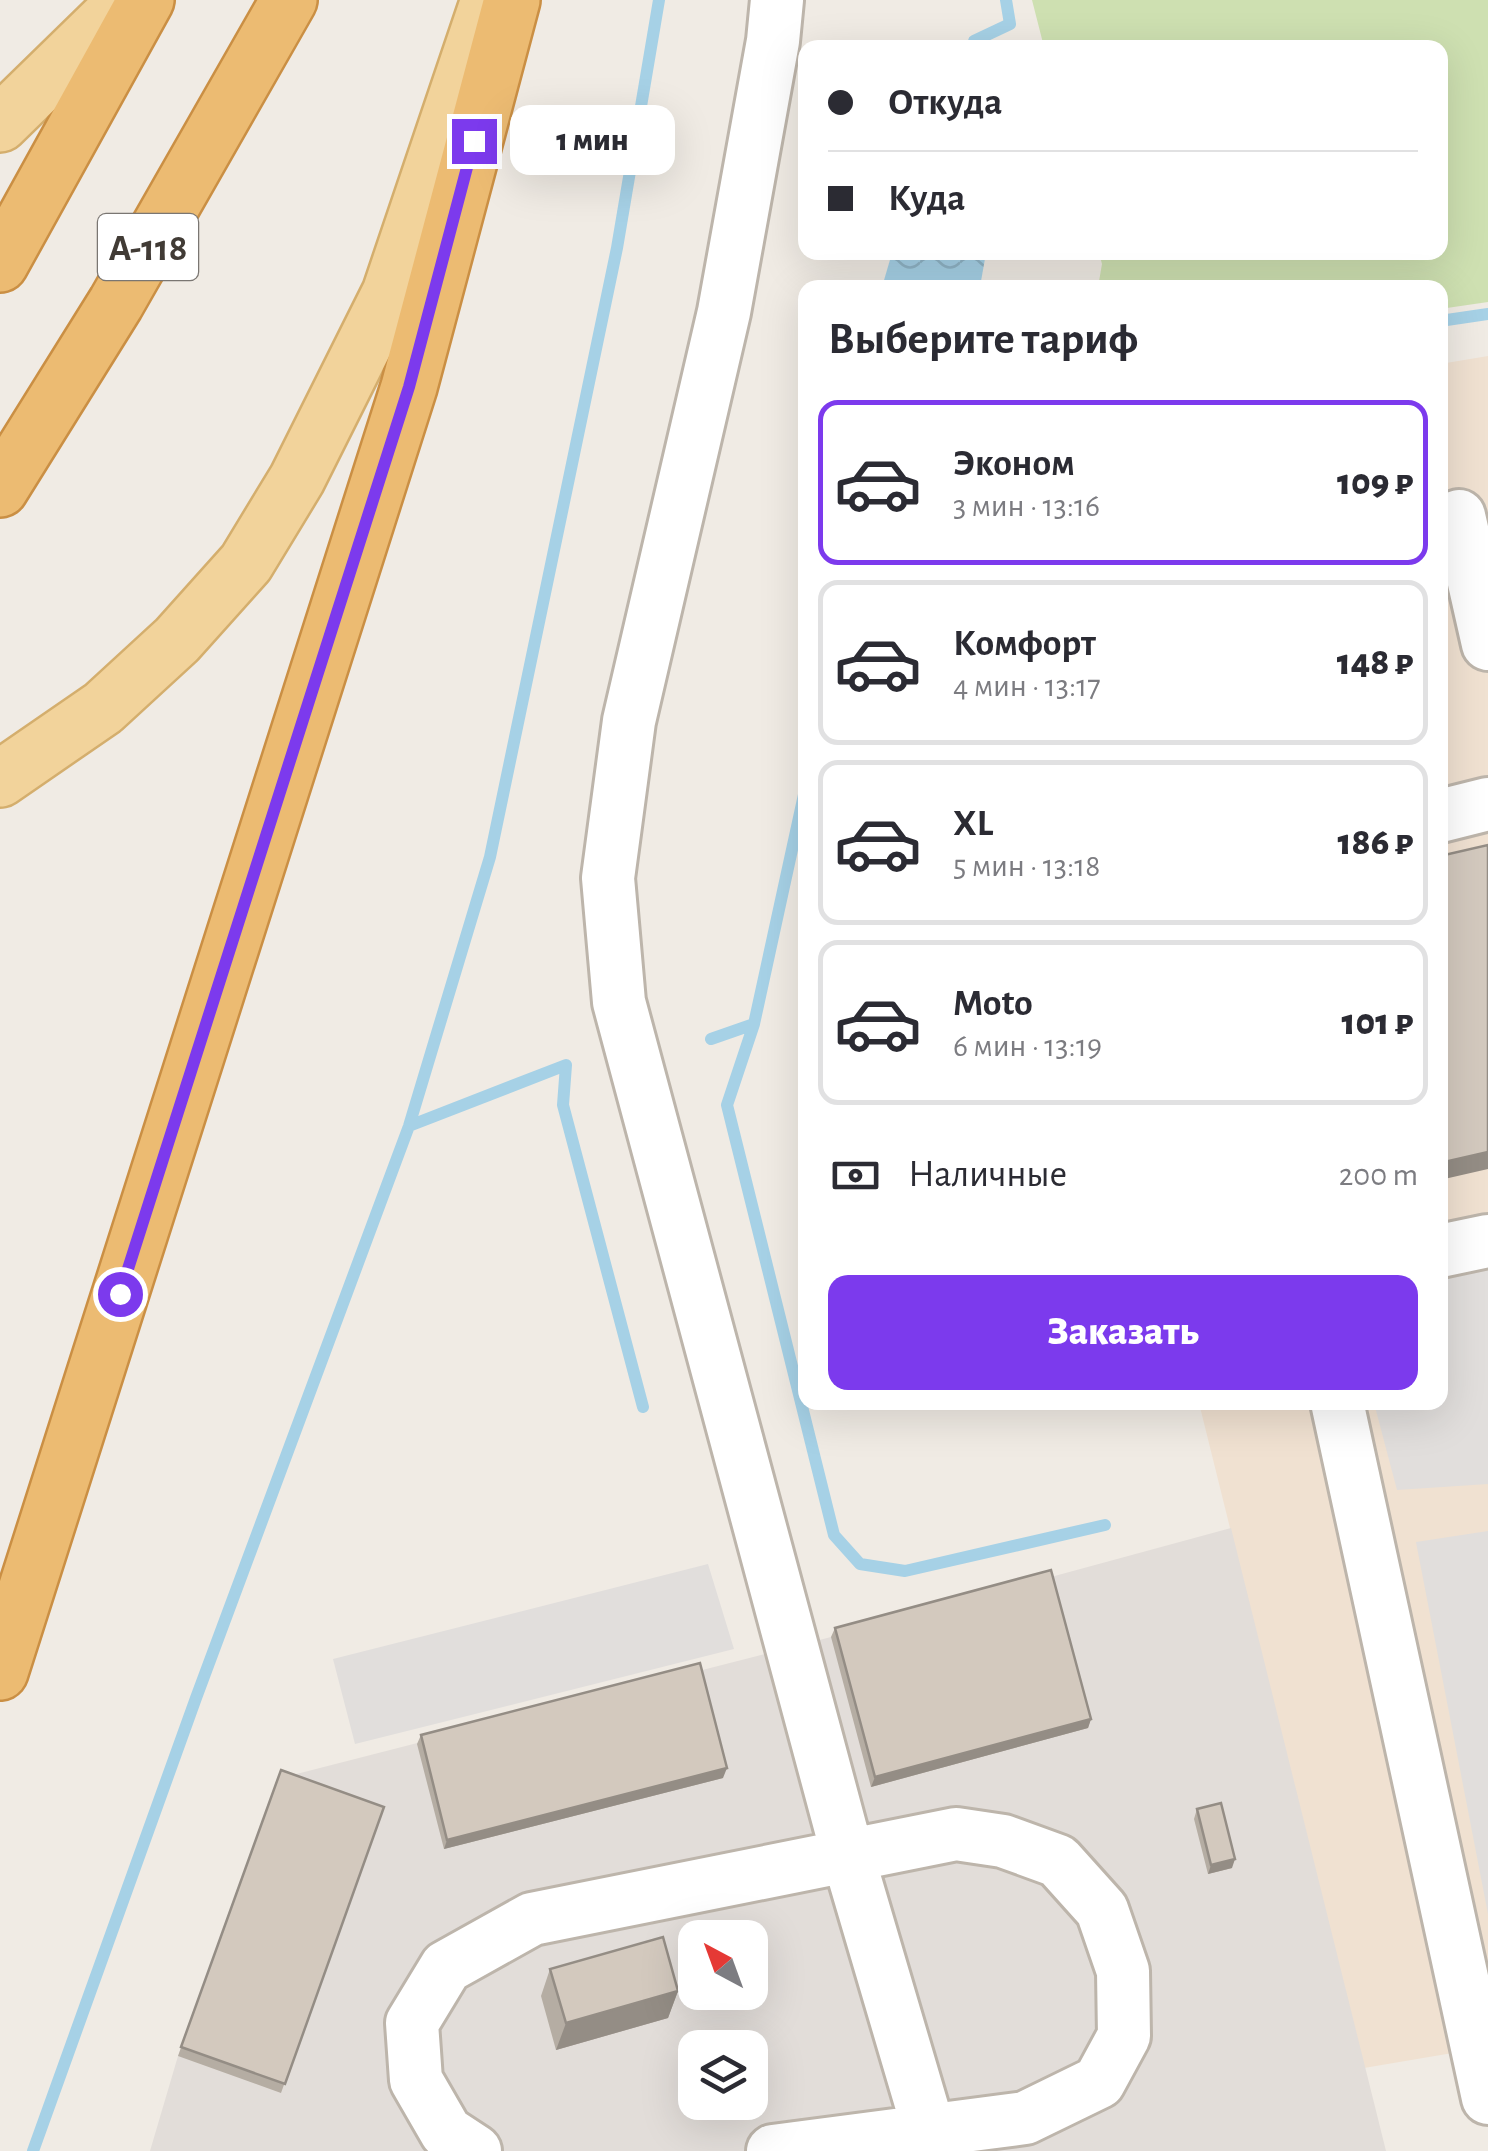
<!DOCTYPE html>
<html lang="ru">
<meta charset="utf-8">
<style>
:root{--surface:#fff;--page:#f7f7f7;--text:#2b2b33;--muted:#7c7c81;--line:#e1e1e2;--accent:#7c3aed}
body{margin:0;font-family:"Alegreya Sans",sans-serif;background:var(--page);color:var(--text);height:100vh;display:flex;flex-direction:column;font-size:38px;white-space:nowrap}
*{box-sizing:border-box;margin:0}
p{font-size:32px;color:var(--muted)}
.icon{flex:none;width:55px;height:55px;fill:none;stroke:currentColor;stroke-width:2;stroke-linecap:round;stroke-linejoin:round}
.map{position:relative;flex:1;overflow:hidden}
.drawer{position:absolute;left:798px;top:280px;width:650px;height:1130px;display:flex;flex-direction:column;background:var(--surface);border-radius:20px;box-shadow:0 10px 40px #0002}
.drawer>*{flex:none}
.hud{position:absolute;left:798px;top:40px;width:650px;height:220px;border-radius:20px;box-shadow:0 10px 40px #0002;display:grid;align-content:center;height:220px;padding:0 30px;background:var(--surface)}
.needle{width:65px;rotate:319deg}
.fabs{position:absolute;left:678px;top:1920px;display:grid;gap:20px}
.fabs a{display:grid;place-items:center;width:90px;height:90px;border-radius:20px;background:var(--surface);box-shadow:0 10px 40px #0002;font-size:50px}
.end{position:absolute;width:45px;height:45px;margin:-22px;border:12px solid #7c3aed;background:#fff;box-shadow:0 0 0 5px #fff}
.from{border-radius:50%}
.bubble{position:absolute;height:70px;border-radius:20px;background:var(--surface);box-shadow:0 10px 40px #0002;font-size:32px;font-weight:800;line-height:70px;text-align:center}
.hud b{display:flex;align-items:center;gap:35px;height:95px;font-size:38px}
.hud b+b{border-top:2px solid var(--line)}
.hud i{width:25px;height:25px;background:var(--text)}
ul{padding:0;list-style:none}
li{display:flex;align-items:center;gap:30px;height:165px;margin:0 20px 15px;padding:0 10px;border:5px solid var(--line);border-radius:20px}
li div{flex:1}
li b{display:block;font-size:38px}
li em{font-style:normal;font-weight:800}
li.active{border-color:var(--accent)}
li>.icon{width:90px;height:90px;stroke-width:1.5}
h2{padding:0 30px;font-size:45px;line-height:120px}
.pay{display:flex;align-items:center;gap:25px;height:110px;padding:0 30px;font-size:38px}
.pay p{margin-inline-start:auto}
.cta{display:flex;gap:20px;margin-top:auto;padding:20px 30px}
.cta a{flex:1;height:115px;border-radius:20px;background:var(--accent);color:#fff;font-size:40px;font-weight:800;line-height:115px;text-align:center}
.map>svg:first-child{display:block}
.commercial{fill:#f0e1d1}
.industrial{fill:#e2ddd9;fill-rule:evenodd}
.grass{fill:#cee0b1}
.parking{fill:#e1dedc}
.water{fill:url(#water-waves)}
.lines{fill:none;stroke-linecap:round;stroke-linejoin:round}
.stream{stroke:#a6d1e6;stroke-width:12}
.minor-casing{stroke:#bdb5ab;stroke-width:58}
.major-casing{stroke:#d4ae6d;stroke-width:60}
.highway-casing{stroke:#ca8f44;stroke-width:60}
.minor{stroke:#fff;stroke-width:52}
.major{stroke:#f2d39b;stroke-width:55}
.highway{stroke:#ecbb72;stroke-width:55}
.wall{fill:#b5ada3}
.shaded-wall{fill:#948d85}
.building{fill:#d3c9be;stroke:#948d85;stroke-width:2.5}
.route{stroke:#7c3aed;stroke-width:12}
.labels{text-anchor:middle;stroke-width:8;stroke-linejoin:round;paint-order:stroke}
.shield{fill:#fff;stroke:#7a7672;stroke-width:2.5}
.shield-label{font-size:38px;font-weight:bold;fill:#413b35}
</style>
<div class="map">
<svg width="1488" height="2151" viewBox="0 0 1488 2151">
<defs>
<pattern id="water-waves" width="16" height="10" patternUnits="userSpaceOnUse" patternTransform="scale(2.5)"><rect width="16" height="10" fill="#a6d1e6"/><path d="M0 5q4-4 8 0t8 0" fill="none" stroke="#90b4c6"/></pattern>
</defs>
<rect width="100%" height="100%" fill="#f0ebe4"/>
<!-- commercial -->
<path class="commercial" d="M1488,356v1691l-124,21 -165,-665 241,-1v-1038z"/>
<!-- industrial -->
<path class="industrial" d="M1231,1528l155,623h-1236l28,-95 99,-277 554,-142zM695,1938h55v54h-55zM695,2048h55v54h-55z"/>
<!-- grass -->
<path class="grass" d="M1032,0h456v302l-48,7v-21l-342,-1 4,-23 -3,-11 341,-1v-204l-396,-1z"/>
<!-- parking -->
<path class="parking" d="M1488,1230v254l-91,6 -23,-87 66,-1v-162z
M1488,1531v383l-72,-372z
M708,1564l26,85 -379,95 -22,-85z"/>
<!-- water -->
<path class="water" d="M892,253h94l-6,34h-98z"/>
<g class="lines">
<!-- stream -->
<path class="stream" d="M973,48l1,-7 36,-17 -4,-24
M1440,321l48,-7
M754,1024l-27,81 107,430 26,29 45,7 200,-46
M711,1039l43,-15 51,-234
M409,1126l157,-61 -3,40 80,302
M33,2151l163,-453 213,-572 81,-269 127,-609 42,-248"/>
<!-- minor casing -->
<g class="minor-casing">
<path id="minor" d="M777,0l-4,41 -49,271 -95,409 -21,157 11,124 229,854 87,295
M1459,516l29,128
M1440,816l48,-12
M1440,1251l48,-10
M1337,1402l151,696
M475,2151l-29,-19 -30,-52 -4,-57 34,-56 86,-48 424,-85 47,7 55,20 44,49 21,61 1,65 -25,46 -74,36 -252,33"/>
</g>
<!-- major casing -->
<g class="major-casing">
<path id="major" d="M0,124l127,-124
M0,779l103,-71 74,-68 69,-77 51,-84 93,-186 98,-290"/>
</g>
<!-- highway casing -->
<g class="highway-casing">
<path id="highway" d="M0,264l146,-264
M0,489l116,-186 173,-303
M0,1672l409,-1285 103,-387"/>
</g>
<!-- minor -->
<use href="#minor" class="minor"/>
<!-- major -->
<use href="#major" class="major"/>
<!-- highway -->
<use href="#highway" class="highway"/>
</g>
<!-- wall -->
<path class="wall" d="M835,1628l256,91 -3,9 -217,59 -40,-150z
M421,1735l302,43 -279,71 -27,-105z
M281,1770l103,37 -103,286 -103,-37z
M1197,1809l35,59 -24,6 -14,-55z
M550,1969l128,22 -10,27 -112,32 -15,-54z"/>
<!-- shaded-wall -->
<path class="shaded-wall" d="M1488,1152v17l-48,11v-17z
M1091,1719l-3,9 -217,59 4,-10z
M727,1768l-4,10 -279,71 3,-9z
M1235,1859l-3,9 -24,6 3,-9z
M678,1991l-10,27 -112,32 10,-27z"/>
<!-- building -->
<path class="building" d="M1488,845v307l-48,11v-307z
M1051,1570l40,149 -216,58 -40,-149z
M700,1663l27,105 -280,72 -26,-105z
M281,1770l103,37 -99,277 -104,-37z
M1221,1803l14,56 -24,6 -14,-56z
M663,1937l15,54 -112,32 -16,-54z"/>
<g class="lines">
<!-- route -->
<path class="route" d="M120,1294l289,-907 65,-246"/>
</g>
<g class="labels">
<!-- shield labels -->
<rect class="shield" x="98" y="214" width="100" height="66" rx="8"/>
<g class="shield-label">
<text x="148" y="260">А-118</text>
</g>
</g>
</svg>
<div class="fabs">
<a><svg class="needle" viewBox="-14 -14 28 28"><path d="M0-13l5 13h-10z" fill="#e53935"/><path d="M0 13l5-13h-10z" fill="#7c7c81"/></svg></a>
<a><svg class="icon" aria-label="layers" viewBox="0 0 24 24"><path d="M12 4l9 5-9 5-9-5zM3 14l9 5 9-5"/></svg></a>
</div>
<i class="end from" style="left:120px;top:1294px"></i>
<i class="end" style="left:474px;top:141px"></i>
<div class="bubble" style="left:510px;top:105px;width:165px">1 мин</div>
<div class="hud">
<b><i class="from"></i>Откуда</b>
<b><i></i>Куда</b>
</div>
<section class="drawer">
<h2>Выберите тариф</h2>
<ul>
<li class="active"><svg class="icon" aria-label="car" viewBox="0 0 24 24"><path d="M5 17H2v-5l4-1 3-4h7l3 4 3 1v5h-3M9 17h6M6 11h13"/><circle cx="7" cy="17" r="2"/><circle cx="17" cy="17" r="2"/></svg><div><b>Эконом</b><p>3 мин · 13:16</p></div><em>109 ₽</em></li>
<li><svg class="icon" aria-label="car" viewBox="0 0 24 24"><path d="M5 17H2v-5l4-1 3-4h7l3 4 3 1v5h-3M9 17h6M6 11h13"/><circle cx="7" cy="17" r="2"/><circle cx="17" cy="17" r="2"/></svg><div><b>Комфорт</b><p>4 мин · 13:17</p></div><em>148 ₽</em></li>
<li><svg class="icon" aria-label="car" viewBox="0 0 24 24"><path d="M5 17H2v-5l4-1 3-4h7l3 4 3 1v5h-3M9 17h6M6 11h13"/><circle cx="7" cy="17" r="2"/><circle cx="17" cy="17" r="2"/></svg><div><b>XL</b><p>5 мин · 13:18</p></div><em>186 ₽</em></li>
<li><svg class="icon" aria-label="car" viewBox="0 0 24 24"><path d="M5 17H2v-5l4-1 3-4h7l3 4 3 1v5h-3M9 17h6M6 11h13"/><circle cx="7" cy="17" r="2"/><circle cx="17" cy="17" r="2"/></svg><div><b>Moto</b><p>6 мин · 13:19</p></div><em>101 ₽</em></li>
</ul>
<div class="pay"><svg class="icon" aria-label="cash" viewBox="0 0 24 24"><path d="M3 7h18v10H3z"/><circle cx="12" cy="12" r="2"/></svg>Наличные<p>200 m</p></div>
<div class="cta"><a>Заказать</a></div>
</section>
</div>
